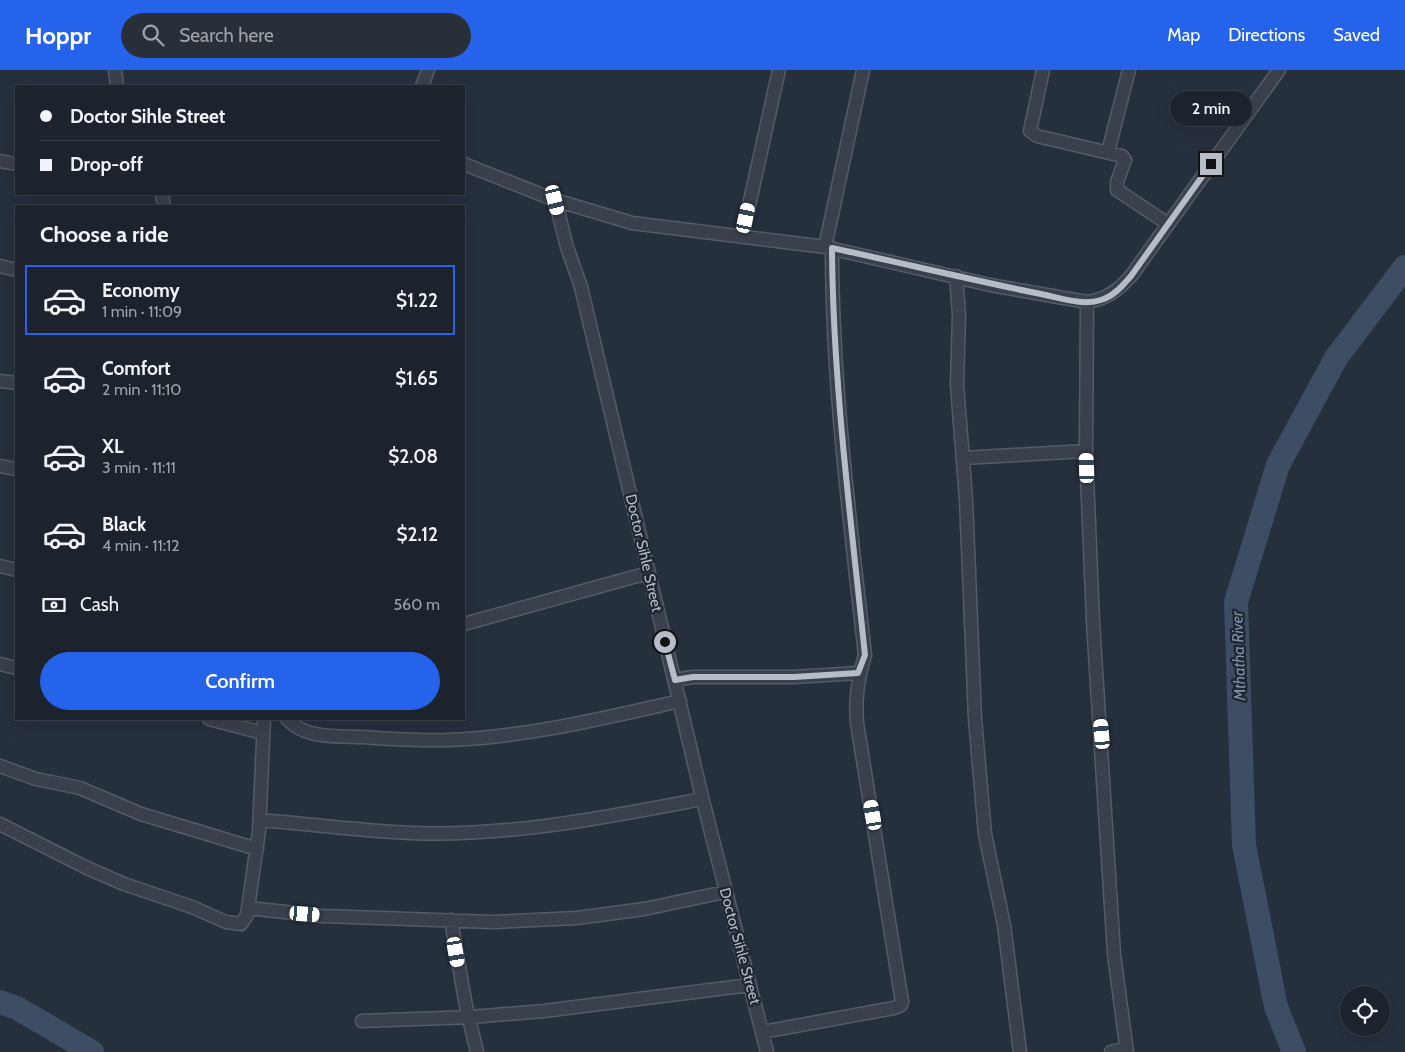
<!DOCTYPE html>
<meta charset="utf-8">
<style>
:root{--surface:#1c232d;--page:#292f39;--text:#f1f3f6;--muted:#a0a4aa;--line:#3a4049;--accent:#2563eb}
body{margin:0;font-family:Cabin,sans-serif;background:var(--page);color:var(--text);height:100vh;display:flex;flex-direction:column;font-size:19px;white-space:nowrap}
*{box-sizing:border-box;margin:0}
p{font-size:16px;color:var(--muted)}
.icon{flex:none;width:28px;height:28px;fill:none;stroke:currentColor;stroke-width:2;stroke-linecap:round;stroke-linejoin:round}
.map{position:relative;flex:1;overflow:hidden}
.sheet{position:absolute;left:15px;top:135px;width:450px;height:515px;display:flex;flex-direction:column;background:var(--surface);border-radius:0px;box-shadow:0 5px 20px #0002,0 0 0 1px var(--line)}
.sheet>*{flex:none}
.banner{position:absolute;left:15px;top:15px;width:450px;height:110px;border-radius:0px;box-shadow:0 5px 20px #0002,0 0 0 1px var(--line);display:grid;align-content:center;height:110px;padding:0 25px;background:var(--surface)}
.buttons{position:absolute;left:1340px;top:916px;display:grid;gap:10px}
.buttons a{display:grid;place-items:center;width:50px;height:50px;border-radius:50%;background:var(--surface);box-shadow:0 5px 20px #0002,0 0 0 1px var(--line);font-size:25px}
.end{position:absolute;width:22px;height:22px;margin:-11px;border:6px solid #b6bdc7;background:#111;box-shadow:0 0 0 2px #111}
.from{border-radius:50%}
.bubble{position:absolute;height:35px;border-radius:18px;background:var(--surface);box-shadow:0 5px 20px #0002,0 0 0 1px var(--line);font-size:16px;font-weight:600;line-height:35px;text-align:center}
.car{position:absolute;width:15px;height:30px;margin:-15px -8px;border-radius:6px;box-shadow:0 0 4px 1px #0007;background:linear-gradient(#fff 24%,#345 0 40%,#fff 0 76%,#345 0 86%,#fff 0)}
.banner b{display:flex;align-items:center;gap:18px;height:48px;font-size:19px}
.banner b+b{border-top:1px solid var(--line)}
.banner i{width:12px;height:12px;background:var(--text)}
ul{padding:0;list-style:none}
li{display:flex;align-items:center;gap:15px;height:70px;margin:0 10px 8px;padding:0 15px;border:2px solid transparent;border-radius:0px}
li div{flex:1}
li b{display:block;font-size:19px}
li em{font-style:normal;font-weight:600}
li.selected{border-color:var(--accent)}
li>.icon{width:45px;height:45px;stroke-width:1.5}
h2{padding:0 25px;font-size:22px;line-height:60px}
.pay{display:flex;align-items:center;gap:12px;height:55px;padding:0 25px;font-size:19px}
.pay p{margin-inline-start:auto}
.primary-button{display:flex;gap:10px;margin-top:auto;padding:10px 25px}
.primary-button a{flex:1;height:58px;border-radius:30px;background:var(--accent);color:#fff;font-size:20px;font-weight:600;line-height:58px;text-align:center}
header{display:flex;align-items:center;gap:30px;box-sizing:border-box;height:70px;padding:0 25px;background:var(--accent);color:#fff}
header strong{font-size:24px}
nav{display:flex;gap:28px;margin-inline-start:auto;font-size:18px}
.search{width:350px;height:45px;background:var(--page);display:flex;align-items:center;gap:12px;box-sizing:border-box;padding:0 18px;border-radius:28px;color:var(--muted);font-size:19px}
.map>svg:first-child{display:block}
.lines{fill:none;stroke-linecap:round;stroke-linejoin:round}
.river{stroke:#3d4d63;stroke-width:24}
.minor-casing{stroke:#555c67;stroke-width:15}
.minor{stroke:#3a414c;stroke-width:12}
.route{stroke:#b6bdc7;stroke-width:6}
.labels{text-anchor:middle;stroke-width:4.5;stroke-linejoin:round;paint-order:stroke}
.street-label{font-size:15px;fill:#b6bdc7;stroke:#1f2631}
.water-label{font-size:16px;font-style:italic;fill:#8093ac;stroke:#1f2631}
</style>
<header>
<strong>Hoppr</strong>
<div class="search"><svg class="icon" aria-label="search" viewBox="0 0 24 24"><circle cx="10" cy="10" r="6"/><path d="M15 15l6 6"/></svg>Search here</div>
<nav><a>Map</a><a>Directions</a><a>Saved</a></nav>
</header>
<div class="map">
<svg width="1405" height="982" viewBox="0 0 1405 982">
<rect width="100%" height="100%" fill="#262f3c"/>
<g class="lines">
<!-- river -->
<path class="river" d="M0,932l17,6 75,44
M1294,982l-18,-45 -32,-162 -8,-243 42,-137 58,-107 69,-91"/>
<!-- minor casing -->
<g class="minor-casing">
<path id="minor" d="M115,0l2,16
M1043,0l-13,61 7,5 85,20 3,4 -8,22v8l51,34
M422,16l6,-16
M1108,82l21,-82
M0,91l16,3
M464,94l91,36 77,23 193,24 165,38 97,17c20,-3 30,-11 44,-26l148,-206
M162,124l2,12
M555,130l12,47 14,40 122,514 64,251
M742,167l37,-167
M825,177l38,-177
M0,196l16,4
M956,206l3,39 -2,70 9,114 9,220 10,115 19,91 16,127
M1087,232l-1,149 7,171 21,332 13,98
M0,311l16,2
M963,388l123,-7
M0,396l16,3
M0,496l16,4
M464,554l184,-51
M0,594l16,4
M675,610l18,-3h101l64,-4
M209,649l54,14
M287,649c18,20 50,17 75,18 29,2 58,4 87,3 78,-3 155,-22 231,-39
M0,696l36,13 44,9 61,26 116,35
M260,750c50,4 101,11 151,13 98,4 196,-16 291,-34
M0,754l87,44 37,16 68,23 34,15 15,2 6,-9 12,-84 5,-112
M248,838l74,8 172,6 83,-4 67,-9 81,-17
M451,850l15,86 11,46
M362,951l109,-4 73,-6 206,-26
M762,962l132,-24 7,-3 1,-3 -45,-279c-2,-26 1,-43 8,-68 -15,-135 -33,-271 -33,-407
M1111,982l15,-4"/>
</g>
<!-- minor -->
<use href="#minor" class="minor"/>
</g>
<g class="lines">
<!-- route -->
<path class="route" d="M665,572l10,38 18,-3h101l64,-4 7,-18c-14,-135 -32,-271 -33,-407 70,15 139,32 209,46 19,4 42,12 60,6 13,-4 21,-14 30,-24l80,-112"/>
</g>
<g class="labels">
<!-- street labels -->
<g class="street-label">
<text transform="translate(644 483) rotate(77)" y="5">Doctor Sihle Street</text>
<text transform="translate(740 876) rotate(75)" y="5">Doctor Sihle Street</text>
</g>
<!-- water labels -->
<g class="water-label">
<text transform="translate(1238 586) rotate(-92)" y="6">Mthatha River</text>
</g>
</g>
</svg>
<div class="buttons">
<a><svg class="icon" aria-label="locate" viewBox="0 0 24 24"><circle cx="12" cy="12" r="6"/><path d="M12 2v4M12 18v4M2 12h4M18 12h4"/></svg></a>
</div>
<i class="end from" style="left:665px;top:572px"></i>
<i class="end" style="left:1211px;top:94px"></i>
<div class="bubble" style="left:1170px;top:21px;width:82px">2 min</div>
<i class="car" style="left:555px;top:130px;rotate:166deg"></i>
<i class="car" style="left:746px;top:148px;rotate:12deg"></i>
<i class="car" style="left:1087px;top:398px;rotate:358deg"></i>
<i class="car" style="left:1102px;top:664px;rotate:355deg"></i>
<i class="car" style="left:873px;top:745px;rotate:350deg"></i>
<i class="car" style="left:305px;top:844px;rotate:94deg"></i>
<i class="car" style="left:456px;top:882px;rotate:170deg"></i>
<div class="banner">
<b><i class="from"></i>Doctor Sihle Street</b>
<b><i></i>Drop-off</b>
</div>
<section class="sheet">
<h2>Choose a ride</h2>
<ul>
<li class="selected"><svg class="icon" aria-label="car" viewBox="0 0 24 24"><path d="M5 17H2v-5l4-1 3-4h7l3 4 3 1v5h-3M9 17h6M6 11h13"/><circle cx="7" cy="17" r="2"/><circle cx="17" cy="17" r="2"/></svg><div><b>Economy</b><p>1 min · 11:09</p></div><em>$1.22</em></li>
<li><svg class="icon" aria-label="car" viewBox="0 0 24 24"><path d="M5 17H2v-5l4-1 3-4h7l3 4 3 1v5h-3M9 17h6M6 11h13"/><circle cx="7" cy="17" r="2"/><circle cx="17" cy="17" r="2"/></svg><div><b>Comfort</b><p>2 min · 11:10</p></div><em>$1.65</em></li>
<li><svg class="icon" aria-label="car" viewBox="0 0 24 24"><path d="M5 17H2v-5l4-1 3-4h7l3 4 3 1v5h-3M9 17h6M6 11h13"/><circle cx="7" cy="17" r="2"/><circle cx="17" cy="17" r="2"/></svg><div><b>XL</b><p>3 min · 11:11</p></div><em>$2.08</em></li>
<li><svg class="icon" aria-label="car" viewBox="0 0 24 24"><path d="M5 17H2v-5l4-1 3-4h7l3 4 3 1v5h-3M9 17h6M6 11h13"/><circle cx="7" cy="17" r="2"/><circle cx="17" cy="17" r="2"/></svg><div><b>Black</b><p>4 min · 11:12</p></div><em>$2.12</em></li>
</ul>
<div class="pay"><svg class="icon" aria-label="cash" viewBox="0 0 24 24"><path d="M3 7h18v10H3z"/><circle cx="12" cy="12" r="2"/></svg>Cash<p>560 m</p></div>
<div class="primary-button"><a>Confirm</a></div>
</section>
</div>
